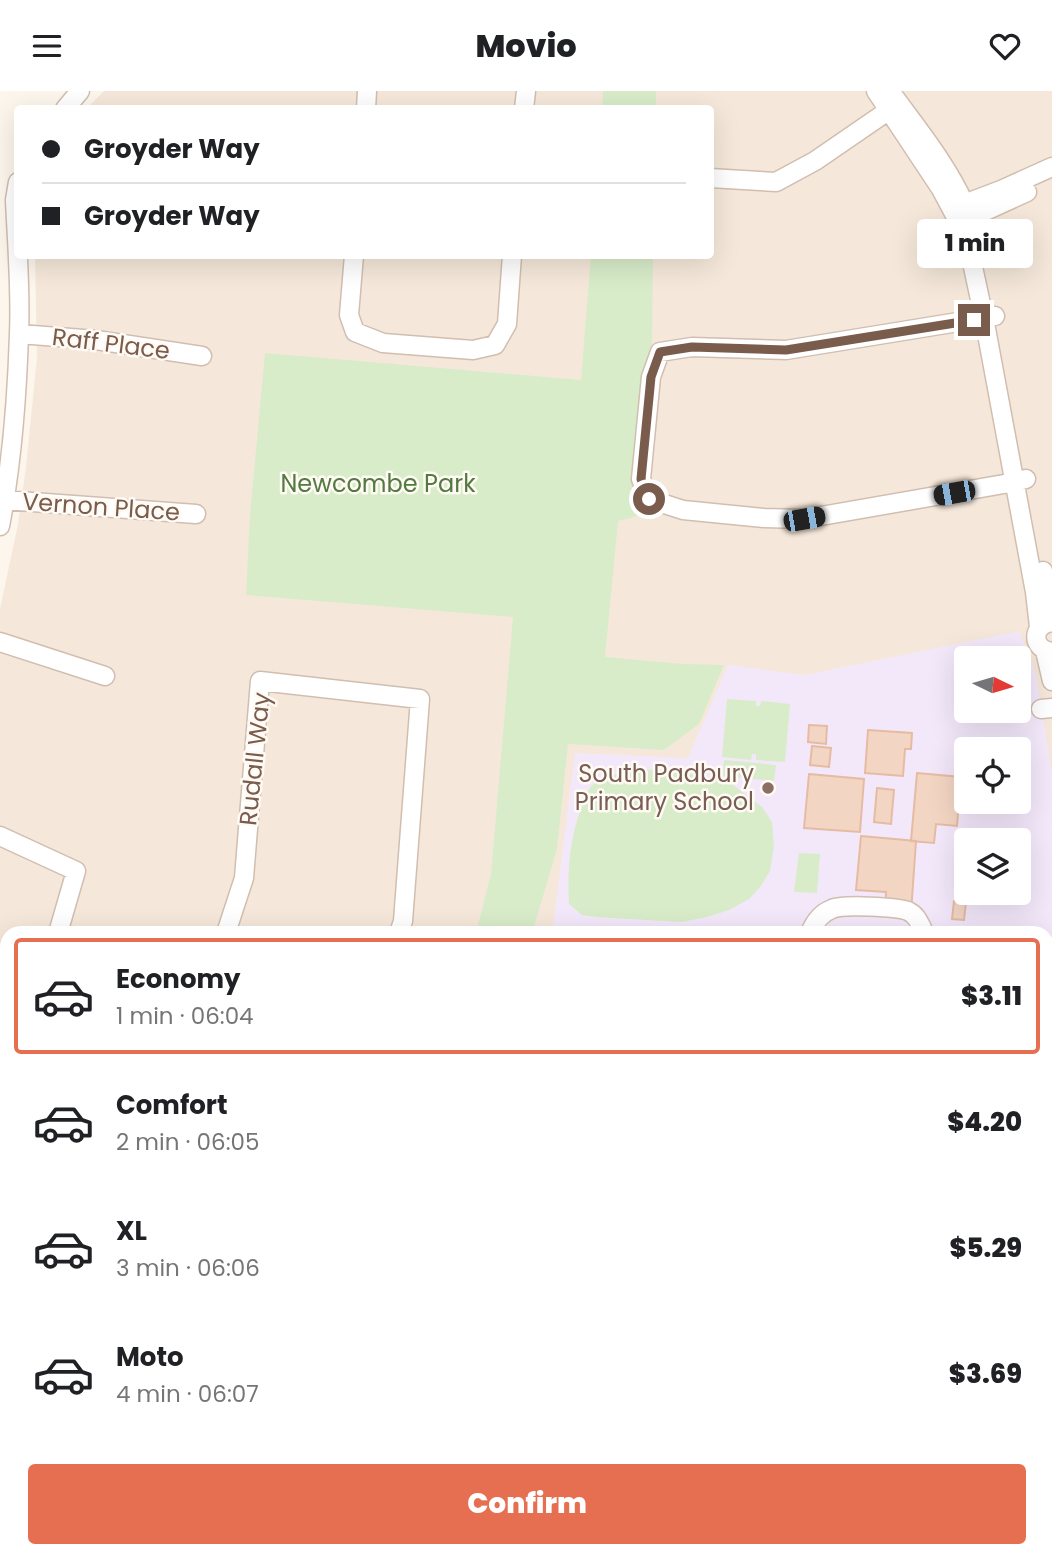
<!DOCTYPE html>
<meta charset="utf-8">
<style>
:root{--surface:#fff;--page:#f2f2f2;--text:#202124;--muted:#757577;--line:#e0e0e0;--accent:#e76f51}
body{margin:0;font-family:Poppins,sans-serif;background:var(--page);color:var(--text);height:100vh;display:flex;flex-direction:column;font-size:26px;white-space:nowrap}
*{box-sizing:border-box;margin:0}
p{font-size:23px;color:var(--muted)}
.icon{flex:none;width:38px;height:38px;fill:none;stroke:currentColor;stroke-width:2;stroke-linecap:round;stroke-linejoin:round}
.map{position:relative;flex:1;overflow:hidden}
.details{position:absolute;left:0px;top:835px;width:1054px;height:632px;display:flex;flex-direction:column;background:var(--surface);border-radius:21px 21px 0 0;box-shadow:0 7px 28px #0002}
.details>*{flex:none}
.hud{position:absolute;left:14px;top:14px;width:700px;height:154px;border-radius:7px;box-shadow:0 7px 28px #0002;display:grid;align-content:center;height:154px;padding:0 28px;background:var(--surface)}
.needle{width:46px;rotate:95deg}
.tools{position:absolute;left:954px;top:555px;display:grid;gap:14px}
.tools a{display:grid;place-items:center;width:77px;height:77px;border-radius:7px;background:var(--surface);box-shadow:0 7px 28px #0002;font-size:35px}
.end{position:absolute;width:32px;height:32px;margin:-16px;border:9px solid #7a5c4d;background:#fff;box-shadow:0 0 0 4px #fff}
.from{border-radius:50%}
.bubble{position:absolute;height:49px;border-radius:7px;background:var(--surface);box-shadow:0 7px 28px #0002;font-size:23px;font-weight:800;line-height:49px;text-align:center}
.car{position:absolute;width:21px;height:42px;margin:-21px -10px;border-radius:9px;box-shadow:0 0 5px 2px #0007;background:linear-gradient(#222 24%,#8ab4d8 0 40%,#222 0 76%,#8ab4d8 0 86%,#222 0)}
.hud b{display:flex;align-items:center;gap:24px;height:66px;font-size:26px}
.hud b+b{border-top:2px solid var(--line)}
.hud i{width:18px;height:18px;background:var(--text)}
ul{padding:12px 0 0;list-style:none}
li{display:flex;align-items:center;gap:21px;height:116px;margin:0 14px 10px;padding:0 14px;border:4px solid transparent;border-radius:7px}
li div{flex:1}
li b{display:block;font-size:26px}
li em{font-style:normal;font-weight:800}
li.current{border-color:var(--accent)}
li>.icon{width:63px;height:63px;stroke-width:1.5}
.button{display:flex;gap:14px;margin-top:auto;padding:14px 28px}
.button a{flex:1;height:80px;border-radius:7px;background:var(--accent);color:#fff;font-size:28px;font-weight:800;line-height:80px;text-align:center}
header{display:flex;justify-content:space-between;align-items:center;height:91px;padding:0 28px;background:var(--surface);font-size:32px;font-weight:800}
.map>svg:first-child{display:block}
.residential{fill:#f5e8da;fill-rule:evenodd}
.commercial{fill:#fde8e0}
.education{fill:#f3e8fa;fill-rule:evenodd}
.green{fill:#d8ecc9}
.building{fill:#f3d5c3;stroke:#e6bba3;stroke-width:2}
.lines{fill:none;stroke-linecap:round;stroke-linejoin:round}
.minor-casing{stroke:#d1beb0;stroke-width:21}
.major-casing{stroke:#dad1cd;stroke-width:26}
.minor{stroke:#fff;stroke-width:18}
.major{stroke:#fbd9a5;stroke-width:23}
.route{stroke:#7a5c4d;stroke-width:9}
.education-dot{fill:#8d6e63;stroke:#fffaf3;stroke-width:2.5}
.labels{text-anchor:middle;stroke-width:5;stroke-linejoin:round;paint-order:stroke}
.street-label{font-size:24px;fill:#7a5c4d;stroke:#fffaf3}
.park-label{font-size:24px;fill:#537a41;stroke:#fffaf3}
.education-label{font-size:24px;fill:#785e54;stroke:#fffaf3;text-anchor:end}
</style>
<header><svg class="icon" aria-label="menu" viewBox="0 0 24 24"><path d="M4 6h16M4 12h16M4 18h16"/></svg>Movio<svg class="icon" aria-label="heart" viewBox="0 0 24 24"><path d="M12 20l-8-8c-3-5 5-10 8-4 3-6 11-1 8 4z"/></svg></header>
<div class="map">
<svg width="1052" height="1466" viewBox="0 0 1052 1466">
<rect width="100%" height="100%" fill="#fdf6ec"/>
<!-- residential -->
<path class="residential" d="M104,0h948v1466h-988l-13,-6h995v-618h-1039v53l-7,-3v-374l18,-85 8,-57 11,-110 -2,-101 675,-1v-146l-623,-1zM966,567h52v53h-52zM966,658h52v52h-52zM966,749h52v53h-52z
M7,1359v78l-7,-4v-46z"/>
<!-- commercial -->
<path class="commercial" d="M1049,1053h3v228l-5,-5 -1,-219z"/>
<!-- education -->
<path class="education" d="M1019,540l17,44 16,99v190h-5l-1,-31h-413l-80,-6 22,-174 113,5 40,-93 77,10zM966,567h52v53h-52zM966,658h52v52h-52zM966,749h52v53h-52z
M0,946l7,2v274l-7,22z"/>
<!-- green -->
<path class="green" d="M603,0h53v17h-54z
M591,165h62l-3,257 -32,8 -13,136 79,7 40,1 -25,59 -35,26 -96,-6 -11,105 -25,84h-56l15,-59 22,-257 -267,-22 4,-80 15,-162 316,27z
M727,608l29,2v5h4l1,-5 29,3 -5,58 -29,-2v-6h-4l-1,6 -29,-3z
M724,669l52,5 -2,16 -51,-5z
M632,678l43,2 28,6 30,8 29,22 10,15 2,24 -4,25 -9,15 -12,13 -20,11 -22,7 -26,5 -85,-5 -14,-2 -13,-11c-2,-36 1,-70 15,-103 2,-5 4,-11 7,-15 11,-9 28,-12 41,-17z
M799,762l21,1 -3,39 -23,-1z
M0,1433l7,4v23h44l13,6h-64z"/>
<!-- building -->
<path class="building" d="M809,634l18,1 -1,18 -18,-2z
M868,639l44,3 -1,16h-6l-2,27 -38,-3z
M812,655l19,2 -2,19 -19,-2z
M917,682l44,4 -4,49 -21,-2 -2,19 -23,-2z
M809,683l55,5 -4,53 -56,-4z
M877,697l17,2 -3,34 -17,-2z
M970,710h25v5l-25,-2z
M861,745l55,5 -5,72 -26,-2 1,-19 -30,-2z
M954,810l12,1 -2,18 -12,-1z
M0,1085l7,3v32l-7,-3z
M1046,1189l6,5v45l-6,-4z"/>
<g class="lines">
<!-- minor casing -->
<g class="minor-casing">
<path id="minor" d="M876,0l65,98 16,30 13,34 14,65 51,274 4,35
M890,0c27,37 56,72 75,114 6,15 12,30 17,46
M65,18l15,-18
M366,18l1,-18
M524,18l2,-18
M710,87l66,4 39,-21 83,-57
M957,119l7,-6 37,-14 51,-23
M959,127h11l57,-26
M354,164l-5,60 6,17 28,11 90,7 22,-5 12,-21 5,-69
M995,225l-209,34 -94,-3 -32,5 -9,25 -10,102 8,20 34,11 81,8 40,1 200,-35 22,-5
M20,243l76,6 106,16
M5,409l191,14
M0,435c12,-63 17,-128 19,-192 2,-44 -2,-89 -4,-134l3,-18
M1043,480l9,36
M1052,531c-21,3 -21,27 0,30
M0,551l105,34
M1045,560l7,30
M1041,618l11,-1
M0,745l76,35 -18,62
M226,842l18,-55 16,-197 160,18 -17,222 -4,12
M810,842c4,-10 11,-20 22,-24 10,-5 65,-2 76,2 8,4 10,9 14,17l-1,5
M0,995l7,4
M1046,1000l6,-14
M1046,1030l6,-13
M1,1061l6,-11
M1046,1100l6,-9
M1046,1167l6,4
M1046,1258l6,4
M0,1306l7,-22
M321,1460l15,6
M682,1460l6,6
M277,1466l1,-6
M875,1466l5,-6"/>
</g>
<!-- major casing -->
<g class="major-casing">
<path id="major" d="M0,928l7,3
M1025,1460l8,6"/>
</g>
<!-- minor -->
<use href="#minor" class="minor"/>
<!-- major -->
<use href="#major" class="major"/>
</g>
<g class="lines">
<!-- route -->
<path class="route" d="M649,408l-8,-20 10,-102 9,-25 32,-5 94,3 188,-30"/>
</g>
<!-- markers -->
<circle class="education-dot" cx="768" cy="697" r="7"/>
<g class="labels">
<!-- street labels -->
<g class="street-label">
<text transform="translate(111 253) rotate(7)" y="8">Raff Place</text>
<text transform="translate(101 416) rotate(4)" y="8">Vernon Place</text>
<text transform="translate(255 668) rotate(-84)" y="8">Rudall Way</text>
</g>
<!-- park labels -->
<g class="park-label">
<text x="378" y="401">Newcombe Park</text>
</g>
<!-- education labels -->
<g class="education-label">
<text x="754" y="691">South Padbury<tspan x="754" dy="28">Primary School</tspan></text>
</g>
</g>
</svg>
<div class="tools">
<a><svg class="needle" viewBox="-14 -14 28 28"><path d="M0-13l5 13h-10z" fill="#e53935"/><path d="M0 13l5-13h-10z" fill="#757577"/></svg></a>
<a><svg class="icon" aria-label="locate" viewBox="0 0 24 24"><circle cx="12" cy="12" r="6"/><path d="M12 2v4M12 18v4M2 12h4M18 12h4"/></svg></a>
<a><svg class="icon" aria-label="layers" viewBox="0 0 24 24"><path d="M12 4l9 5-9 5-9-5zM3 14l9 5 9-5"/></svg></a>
</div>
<i class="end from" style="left:649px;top:408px"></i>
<i class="end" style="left:974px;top:229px"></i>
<div class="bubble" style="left:917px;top:128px;width:116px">1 min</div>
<i class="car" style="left:954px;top:402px;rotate:260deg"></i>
<i class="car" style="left:804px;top:428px;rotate:80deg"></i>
<div class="hud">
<b><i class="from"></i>Groyder Way</b>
<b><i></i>Groyder Way</b>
</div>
<section class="details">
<ul>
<li class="current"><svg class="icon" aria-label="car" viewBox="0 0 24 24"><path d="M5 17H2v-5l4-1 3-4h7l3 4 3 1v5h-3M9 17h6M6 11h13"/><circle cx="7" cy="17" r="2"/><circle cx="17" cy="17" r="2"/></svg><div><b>Economy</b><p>1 min · 06:04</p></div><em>$3.11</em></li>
<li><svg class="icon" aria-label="car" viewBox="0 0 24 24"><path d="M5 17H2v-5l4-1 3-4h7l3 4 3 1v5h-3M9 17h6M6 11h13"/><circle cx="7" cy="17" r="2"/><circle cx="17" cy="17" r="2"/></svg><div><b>Comfort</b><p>2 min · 06:05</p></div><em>$4.20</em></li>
<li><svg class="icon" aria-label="car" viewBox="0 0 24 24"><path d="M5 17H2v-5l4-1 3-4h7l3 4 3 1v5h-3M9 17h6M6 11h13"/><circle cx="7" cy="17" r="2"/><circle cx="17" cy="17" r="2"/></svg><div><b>XL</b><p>3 min · 06:06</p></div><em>$5.29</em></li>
<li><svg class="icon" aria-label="car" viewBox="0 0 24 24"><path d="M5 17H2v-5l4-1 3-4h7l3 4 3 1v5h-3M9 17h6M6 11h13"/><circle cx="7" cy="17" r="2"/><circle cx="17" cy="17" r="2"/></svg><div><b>Moto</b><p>4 min · 06:07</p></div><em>$3.69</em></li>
</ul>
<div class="button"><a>Confirm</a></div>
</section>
</div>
